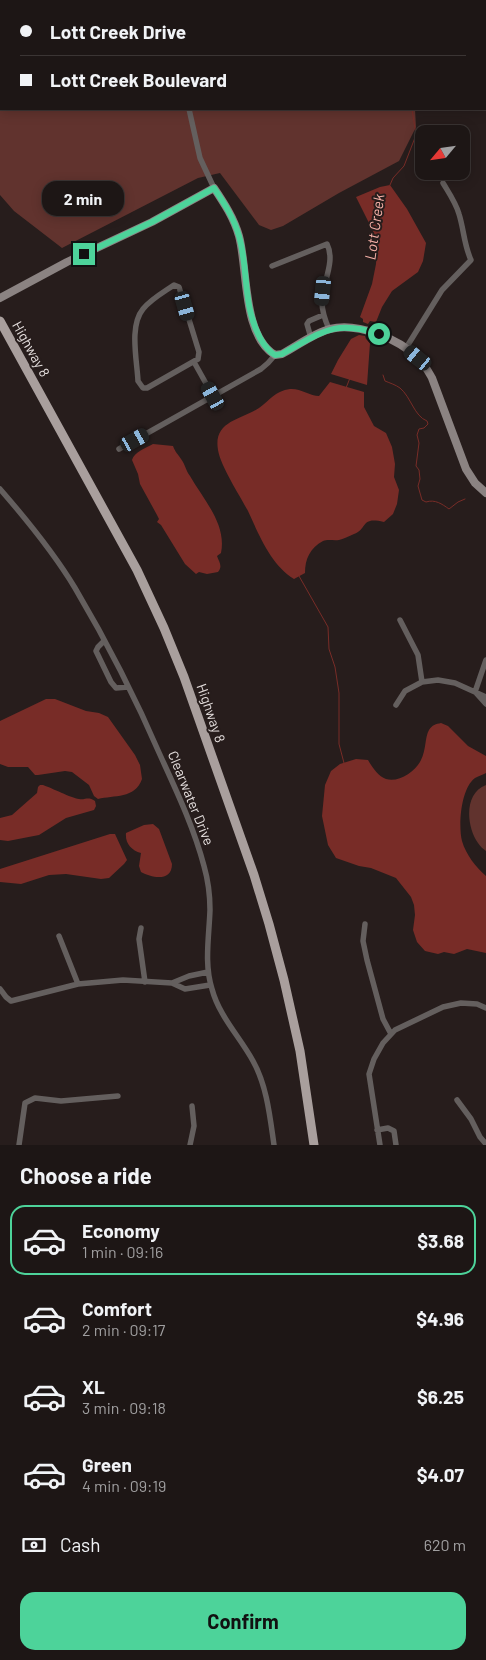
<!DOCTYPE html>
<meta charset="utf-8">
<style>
:root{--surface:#1d1615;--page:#2a2322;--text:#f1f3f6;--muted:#a09fa0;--line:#3b3534;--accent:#4dd39a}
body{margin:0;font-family:Barlow,sans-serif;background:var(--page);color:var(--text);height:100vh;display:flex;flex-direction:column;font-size:19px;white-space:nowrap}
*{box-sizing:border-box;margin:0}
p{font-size:16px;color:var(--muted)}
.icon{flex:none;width:28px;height:28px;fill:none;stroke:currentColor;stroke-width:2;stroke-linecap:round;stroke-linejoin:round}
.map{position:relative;height:1145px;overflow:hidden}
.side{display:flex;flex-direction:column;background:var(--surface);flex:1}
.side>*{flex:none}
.top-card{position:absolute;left:0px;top:0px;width:486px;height:110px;box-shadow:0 2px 12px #0003,0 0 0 1px var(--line);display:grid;align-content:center;height:110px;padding:0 20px;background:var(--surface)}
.needle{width:32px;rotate:241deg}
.tools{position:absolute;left:415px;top:125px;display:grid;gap:10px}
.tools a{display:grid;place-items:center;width:55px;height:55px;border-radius:10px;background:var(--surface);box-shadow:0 2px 12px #0003,0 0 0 1px var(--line);font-size:25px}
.end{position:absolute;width:22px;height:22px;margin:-11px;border:6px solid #4dd39a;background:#111;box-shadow:0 0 0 2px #111}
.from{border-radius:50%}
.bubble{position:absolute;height:35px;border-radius:15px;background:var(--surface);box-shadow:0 2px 12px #0003,0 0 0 1px var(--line);font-size:16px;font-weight:700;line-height:35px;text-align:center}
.car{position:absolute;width:15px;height:30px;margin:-15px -8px;border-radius:6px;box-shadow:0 0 4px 1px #0007;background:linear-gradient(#222 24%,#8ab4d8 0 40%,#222 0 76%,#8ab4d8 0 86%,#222 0)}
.top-card b{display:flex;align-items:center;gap:18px;height:48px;font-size:19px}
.top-card b+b{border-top:1px solid var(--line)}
.top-card i{width:12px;height:12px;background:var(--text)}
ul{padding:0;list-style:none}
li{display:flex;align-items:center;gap:15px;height:70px;margin:0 10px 8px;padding:0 10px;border:2px solid transparent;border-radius:15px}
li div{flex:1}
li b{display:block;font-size:19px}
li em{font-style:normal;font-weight:700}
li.current{border-color:var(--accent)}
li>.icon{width:45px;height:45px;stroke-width:1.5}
h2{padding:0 20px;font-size:22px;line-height:60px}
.pay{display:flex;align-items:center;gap:12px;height:55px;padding:0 20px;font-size:19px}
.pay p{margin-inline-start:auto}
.cta{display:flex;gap:10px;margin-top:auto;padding:10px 20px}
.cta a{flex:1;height:58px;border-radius:15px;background:var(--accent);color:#111;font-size:20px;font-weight:700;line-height:58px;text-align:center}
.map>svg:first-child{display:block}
.green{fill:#61332e}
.water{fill:#782c27}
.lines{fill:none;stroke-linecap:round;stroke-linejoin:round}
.stream{stroke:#782c27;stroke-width:1}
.street{stroke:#645f5e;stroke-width:5.5}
.secondary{stroke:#8b8382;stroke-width:8}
.primary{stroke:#a99f9d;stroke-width:9}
.route{stroke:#4dd39a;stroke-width:6}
.labels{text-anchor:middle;stroke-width:4;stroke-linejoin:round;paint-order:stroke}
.street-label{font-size:14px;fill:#e5dfde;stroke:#271d1c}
.water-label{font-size:15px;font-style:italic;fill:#f5b0a7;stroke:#271d1c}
</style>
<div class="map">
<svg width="486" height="1145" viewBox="0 0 486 1145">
<rect width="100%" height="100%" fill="#271d1c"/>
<!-- green -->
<path class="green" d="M0,0h431l1,1h-431v108h414l1,18 -17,34 -60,32 -56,33 -12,4 -12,-5 -39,-52 -22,5 -136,70 -48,-37 -14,-16z
M486,785v66c-3,-2 -6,-5 -8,-8 -12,-17 -14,-50 8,-58z"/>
<!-- water -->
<path class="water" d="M390,185l17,24 19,34 -3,18 -5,11 -26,19 -10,16 -6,15 -6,-1 -2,3 -5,-2v-3l-3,-2 12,-33 4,-20 1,-18 -4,-15 -17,-34 24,-10z
M359,335l6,1 1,3 4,4 -3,42 -36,-11 7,-14 13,-21z
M330,382l34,10v15l10,19 12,7 6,14 3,17 -1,13 5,13 -2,14 -4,10 -9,8c-24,-6 -16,7 -30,12 -5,2 -11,5 -15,6 -5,1 -11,-1 -16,1 -13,7 -18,18 -18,32l-11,6c-23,-14 -35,-44 -46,-68 -9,-17 -27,-44 -30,-61 -5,-29 23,-30 41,-42 11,-8 16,-17 31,-19 10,-1 20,7 29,7z
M153,444l20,2c2,6 5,8 8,13 4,5 5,12 9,17 13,23 37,48 31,77l-4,3c2,6 6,10 1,16l-11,2 -8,-2 -3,2 -11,-10 -24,-39 -4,-3 2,-3 -2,-4 -17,-31 -2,-10 -6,-14c2,-8 14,-12 21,-16z
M46,699h9l31,12 13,2 9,4 27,38 5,10 2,14c-7,20 -28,16 -44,20l-4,-3 -5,-11 -17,-13 -7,-1 -27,4h-3l-7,-8h-20l-8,-3v-43z
M441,723l7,3 20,20 18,10v17c-3,2 -8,3 -11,5 -14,10 -17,47 -13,63 4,14 14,26 24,35v77l-19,-4 -13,5 -10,-2 -6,2 -13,-3 -8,-9 -4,-12 2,-15 -1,-10 -3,-8 -15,-19 -25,-10 -12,-2 -23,-8 -8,-13 -6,-29 3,-31 6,-14 9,-7 16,-5 12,1c4,7 10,16 18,19 13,4 30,-8 35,-19 5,-9 4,-24 8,-30 3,-5 7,-6 12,-7z
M40,785h3c9,3 28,13 36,14 7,1 9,-3 16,2l1,5 -2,4 -28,8 -27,17 -31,6 -8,-1v-22l12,-3 25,-22 1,-6z
M153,824l6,5 13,35c0,18 -20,14 -31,8l-2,-6 2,-13c-10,-3 -16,-10 -15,-20l18,-8z
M110,834h5l12,26 -3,4 -15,14 -8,1 -35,-5 -17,1 -28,9 -21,-2v-13z"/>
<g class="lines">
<!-- stream -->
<path class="stream" d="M434,0l1,1
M390,185l3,-7 11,-12 12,-31 -4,-26
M383,375l2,6c5,2 11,4 15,7 11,9 14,28 27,33l1,3 -4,4 -5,1 -2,6 2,8 -3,23 3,4 1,9 -2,7 4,14 4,2c9,-3 16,2 23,7l9,-7 7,-3
M346,388l4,-10
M299,576l29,51 1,22 6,18 4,26v51l5,19"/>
<!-- street -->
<path class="street" d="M131,0l1,1
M281,0v1
M201,1l2,-1
M189,109l11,49 14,30
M272,266l55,-22c9,18 -5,39 -5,58 0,10 3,18 7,27
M174,285l5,2 20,65 -1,7 -51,29h-4l-5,-7c-1,-21 -9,-55 5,-72 8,-10 21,-17 31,-24z
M311,338l-4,-14 2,-3 14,-6
M406,348l36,-58 29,-30c-7,-15 -7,-30 -12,-46 -3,-11 -10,-21 -16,-31
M194,362l19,34
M119,449l142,-80 7,-6 7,-8
M0,489c27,31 54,64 75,99 32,54 61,111 86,169 16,35 33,71 43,109 4,14 6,29 6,44 -1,27 -6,54 2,79 7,27 28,48 41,72 14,25 17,56 21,84
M400,620l18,35 4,27
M104,641l-6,6 -2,4 15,31 5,6 12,-1
M475,692l11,-32
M477,694l9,10
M396,705l9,-14 17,-9 16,-2 17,3 31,14
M365,924l-2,17 4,19 16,59 8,15
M141,928l-2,11 6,43
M59,936l19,48
M172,983l17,-7 19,-4
M0,989l6,8 5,4 67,-17 45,-4 49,3 13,6 25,-4
M457,1100l14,19 9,18 6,7
M377,1130l11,-2 6,3 2,14
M19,1145l6,-42 10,-5 26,3 57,-5
M190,1145l4,-19 -2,-20
M380,1145l-11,-71 5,-15 9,-16 12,-13 48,-23 18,-4 16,1 9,4"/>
<!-- secondary -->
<path class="secondary" d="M0,298l67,-36 85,-40 62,-34c10,15 20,30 25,48 9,33 3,99 36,119l7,-1c15,-8 32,-21 48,-25 27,-7 70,10 89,30 6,6 9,12 13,19l34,91 9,14 11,10"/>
<!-- primary -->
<path class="primary" d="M0,321l137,249 27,58 20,49 70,198 15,49 15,56 16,71 14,94"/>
</g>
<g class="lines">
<!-- route -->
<path class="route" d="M84,254l68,-32 62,-34c10,15 20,30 25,48 10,35 3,67 21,102 4,7 8,13 15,17l7,-1c39,-21 51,-35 97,-20"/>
</g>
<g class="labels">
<!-- street labels -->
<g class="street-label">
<text transform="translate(31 349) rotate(61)" y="5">Highway 8</text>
<text transform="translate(211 713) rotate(71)" y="5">Highway 8</text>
<text transform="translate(191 798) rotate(68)" y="5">Clearwater Drive</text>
</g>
<!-- water labels -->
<g class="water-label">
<text transform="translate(375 227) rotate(-82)" y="5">Lott Creek</text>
</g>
</g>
</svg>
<div class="tools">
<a><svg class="needle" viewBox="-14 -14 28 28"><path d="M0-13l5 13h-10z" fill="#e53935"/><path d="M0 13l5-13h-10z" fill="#a09fa0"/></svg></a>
</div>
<i class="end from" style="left:379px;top:334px"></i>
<i class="end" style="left:84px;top:254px"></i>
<div class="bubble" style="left:42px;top:181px;width:82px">2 min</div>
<i class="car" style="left:323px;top:291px;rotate:186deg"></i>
<i class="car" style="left:185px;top:306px;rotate:164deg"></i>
<i class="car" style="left:418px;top:358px;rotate:309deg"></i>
<i class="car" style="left:213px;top:396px;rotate:331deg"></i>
<i class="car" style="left:135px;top:440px;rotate:61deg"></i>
<div class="top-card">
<b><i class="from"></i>Lott Creek Drive</b>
<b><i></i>Lott Creek Boulevard</b>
</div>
</div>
<section class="side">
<h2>Choose a ride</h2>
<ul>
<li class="current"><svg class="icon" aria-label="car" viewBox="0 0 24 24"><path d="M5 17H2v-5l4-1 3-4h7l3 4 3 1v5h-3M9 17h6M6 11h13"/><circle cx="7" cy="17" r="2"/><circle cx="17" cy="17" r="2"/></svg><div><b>Economy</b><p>1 min · 09:16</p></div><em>$3.68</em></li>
<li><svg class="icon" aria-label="car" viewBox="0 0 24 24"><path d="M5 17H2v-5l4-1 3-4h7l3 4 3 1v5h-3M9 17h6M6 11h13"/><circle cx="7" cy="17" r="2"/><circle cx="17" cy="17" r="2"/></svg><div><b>Comfort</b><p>2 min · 09:17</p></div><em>$4.96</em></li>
<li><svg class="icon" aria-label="car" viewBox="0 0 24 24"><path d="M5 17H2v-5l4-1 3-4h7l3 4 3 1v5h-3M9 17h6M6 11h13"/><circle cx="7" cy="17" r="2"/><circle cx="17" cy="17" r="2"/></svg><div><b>XL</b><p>3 min · 09:18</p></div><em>$6.25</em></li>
<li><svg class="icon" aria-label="car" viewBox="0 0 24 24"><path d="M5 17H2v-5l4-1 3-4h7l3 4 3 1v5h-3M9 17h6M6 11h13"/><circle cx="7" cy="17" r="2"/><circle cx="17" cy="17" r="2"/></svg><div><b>Green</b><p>4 min · 09:19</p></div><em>$4.07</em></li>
</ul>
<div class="pay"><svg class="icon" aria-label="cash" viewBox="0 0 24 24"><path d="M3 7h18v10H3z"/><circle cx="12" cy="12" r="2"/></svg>Cash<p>620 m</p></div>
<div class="cta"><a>Confirm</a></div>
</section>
